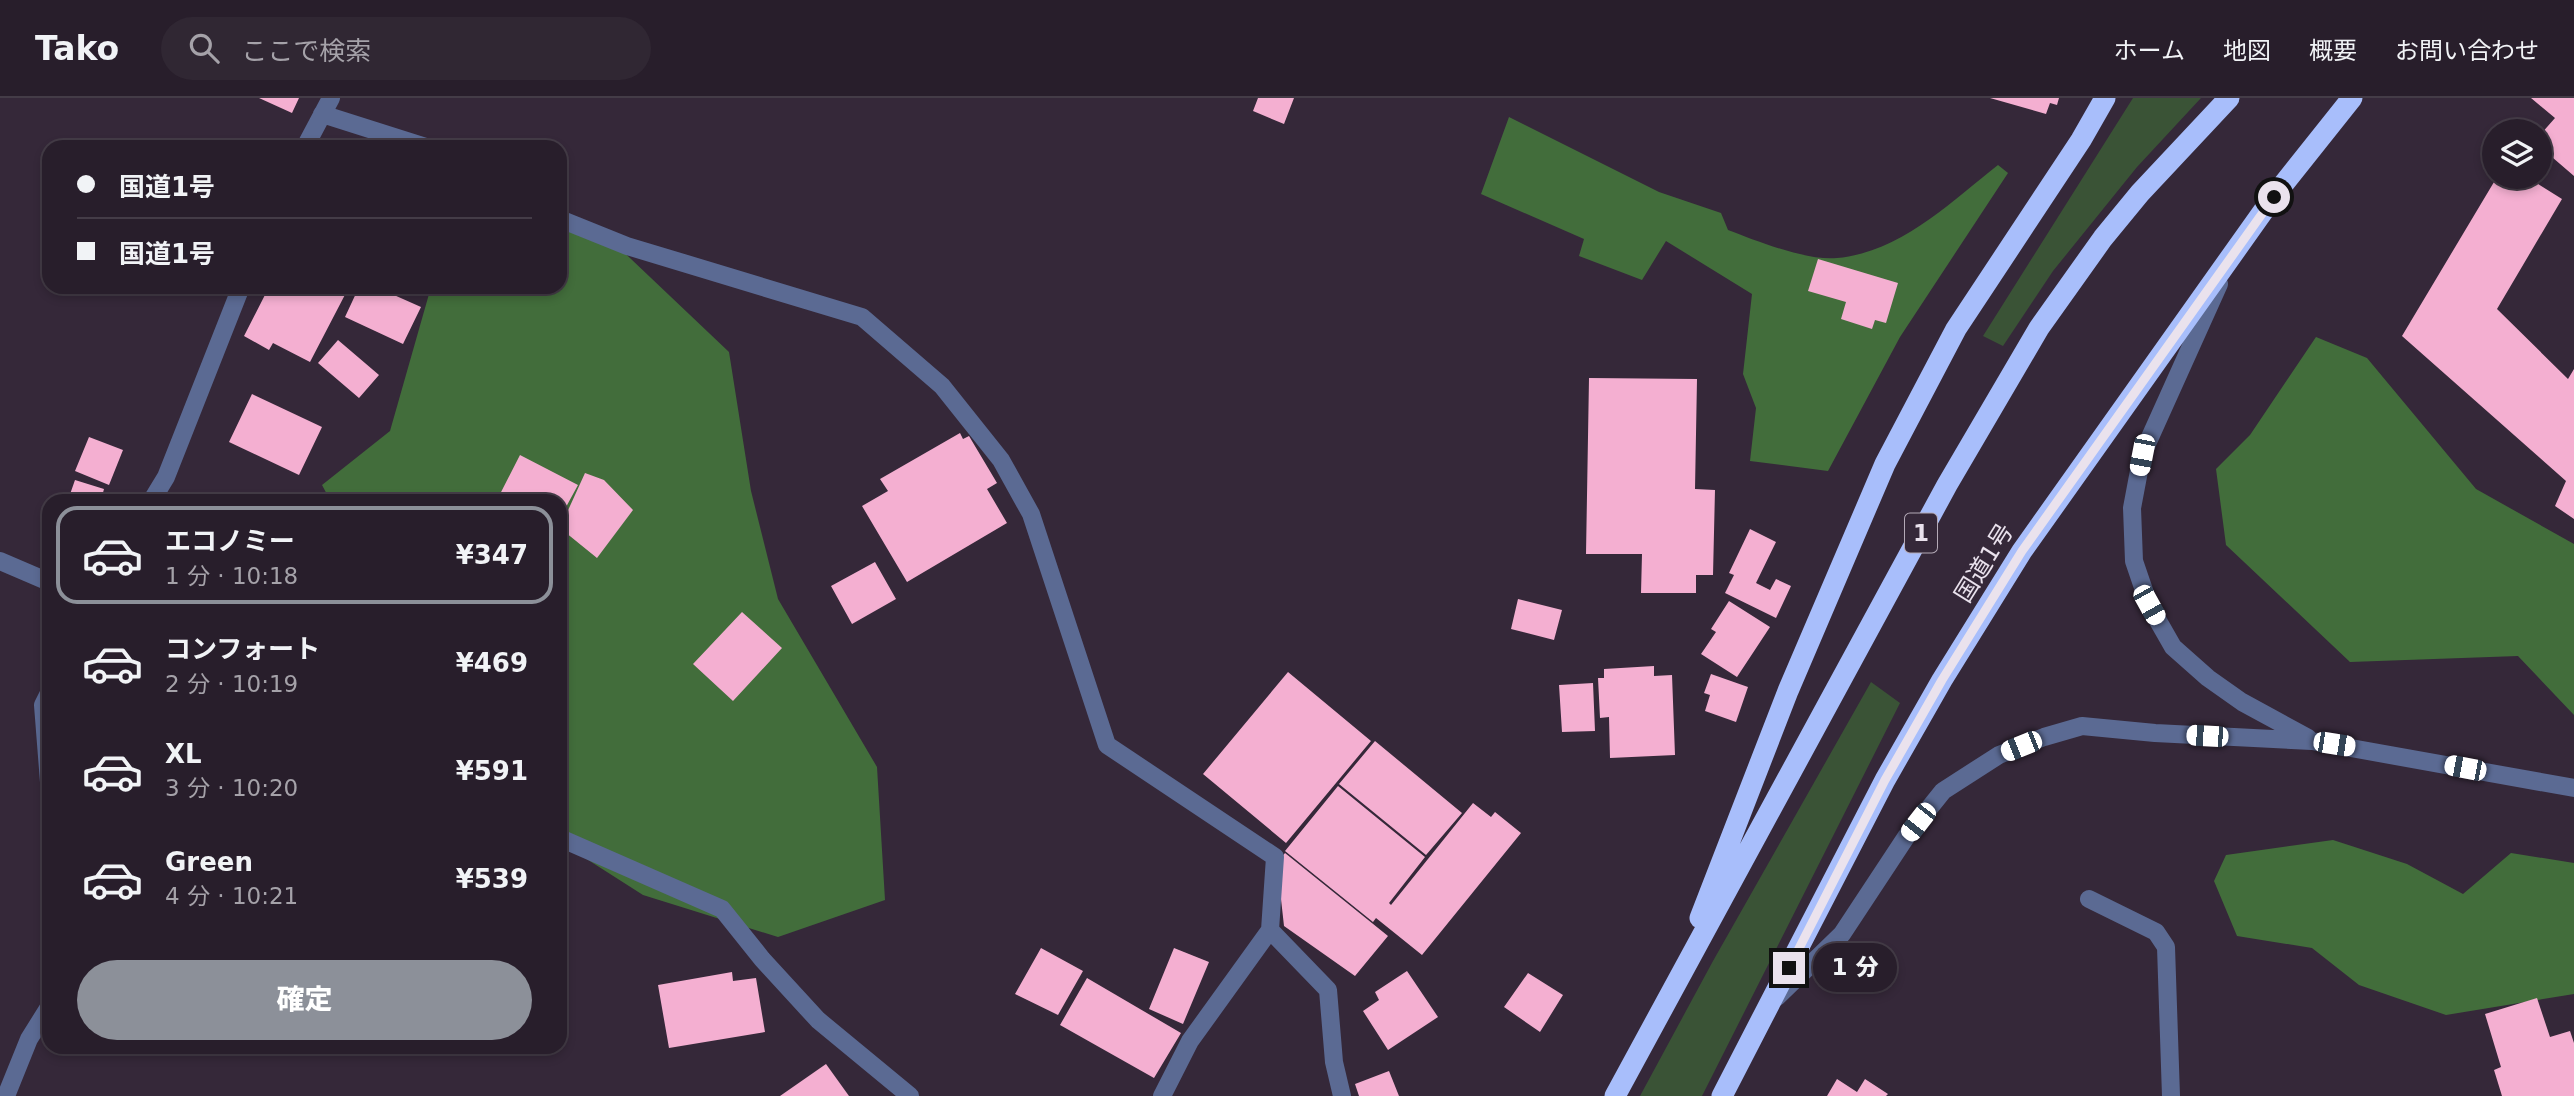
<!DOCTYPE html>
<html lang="ja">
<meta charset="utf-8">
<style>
:root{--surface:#281e2b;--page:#302733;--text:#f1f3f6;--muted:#a5a2a9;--line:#443c47;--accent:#8c9099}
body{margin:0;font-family:"DejaVu Sans","Noto Sans JP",sans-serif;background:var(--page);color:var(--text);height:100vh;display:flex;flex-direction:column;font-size:26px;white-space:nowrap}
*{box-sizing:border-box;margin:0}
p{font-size:23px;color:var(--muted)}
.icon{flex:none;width:38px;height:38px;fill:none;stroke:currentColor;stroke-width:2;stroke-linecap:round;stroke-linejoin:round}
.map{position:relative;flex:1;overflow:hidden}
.side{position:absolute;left:42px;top:396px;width:525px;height:560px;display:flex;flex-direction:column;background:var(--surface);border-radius:21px;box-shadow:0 4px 10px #0003,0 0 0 2px var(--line)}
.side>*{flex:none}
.guide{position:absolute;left:42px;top:42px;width:525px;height:154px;border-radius:21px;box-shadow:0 4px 10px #0003,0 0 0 2px var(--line);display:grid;align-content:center;height:154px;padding:0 35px;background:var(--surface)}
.tools{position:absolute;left:2482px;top:21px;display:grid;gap:14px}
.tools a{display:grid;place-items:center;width:70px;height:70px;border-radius:50%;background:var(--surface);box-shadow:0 4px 10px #0003,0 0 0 2px var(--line);font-size:35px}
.end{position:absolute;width:32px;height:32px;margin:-16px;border:9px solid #eae2ed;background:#111;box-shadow:0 0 0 4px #111}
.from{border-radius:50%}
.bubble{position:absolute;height:49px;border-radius:24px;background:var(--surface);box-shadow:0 4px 10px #0003,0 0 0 2px var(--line);font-size:23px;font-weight:800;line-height:49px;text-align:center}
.car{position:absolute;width:21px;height:42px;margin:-21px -10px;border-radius:9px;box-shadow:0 0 5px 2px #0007;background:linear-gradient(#fff 24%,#345 0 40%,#fff 0 76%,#345 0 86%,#fff 0)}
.guide b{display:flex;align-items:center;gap:24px;height:66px;font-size:26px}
.guide b+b{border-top:2px solid var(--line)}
.guide i{width:18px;height:18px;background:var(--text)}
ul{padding:12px 0 0;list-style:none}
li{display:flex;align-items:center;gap:21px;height:98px;margin:0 14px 10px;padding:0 21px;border:4px solid transparent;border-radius:21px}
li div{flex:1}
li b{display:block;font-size:26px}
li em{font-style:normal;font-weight:800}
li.current{border-color:var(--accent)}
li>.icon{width:63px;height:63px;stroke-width:1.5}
.cta{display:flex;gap:14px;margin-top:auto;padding:14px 35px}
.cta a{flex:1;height:80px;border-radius:42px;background:var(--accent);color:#fff;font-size:28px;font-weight:800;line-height:80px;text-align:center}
header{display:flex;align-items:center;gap:42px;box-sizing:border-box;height:98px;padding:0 35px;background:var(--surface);border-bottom:2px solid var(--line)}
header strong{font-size:33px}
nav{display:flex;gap:38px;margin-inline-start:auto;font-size:24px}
.search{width:490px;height:63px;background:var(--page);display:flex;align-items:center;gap:18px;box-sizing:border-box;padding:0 24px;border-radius:38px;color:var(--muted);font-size:26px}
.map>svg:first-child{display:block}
.green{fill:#3a5336}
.forest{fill:#426d3b}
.building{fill:#f4afd1}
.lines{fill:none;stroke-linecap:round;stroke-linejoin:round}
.minor{stroke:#5b6a93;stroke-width:18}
.highway{stroke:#a8befb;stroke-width:21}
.route{stroke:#eae2ed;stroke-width:9}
.labels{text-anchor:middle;stroke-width:7;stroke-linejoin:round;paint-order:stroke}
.shield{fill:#352839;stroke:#b4aab7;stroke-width:2}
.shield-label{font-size:23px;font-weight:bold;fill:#eae2ed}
.street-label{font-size:24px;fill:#eae2ed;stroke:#352839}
</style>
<header>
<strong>Tako</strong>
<div class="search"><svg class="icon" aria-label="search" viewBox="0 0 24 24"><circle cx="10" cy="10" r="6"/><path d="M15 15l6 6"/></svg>ここで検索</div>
<nav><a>ホーム</a><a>地図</a><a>概要</a><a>お問い合わせ</a></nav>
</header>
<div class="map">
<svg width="2574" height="998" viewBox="0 0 2574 998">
<rect width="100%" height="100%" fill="#352839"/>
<!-- green -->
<path class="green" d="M2133,0h68l-64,69 -84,104 -50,75 -20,-10z
M1871,584l29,21 -198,393h-62l73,-135z"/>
<!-- forest -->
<path class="forest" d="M1509,19l150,75 62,21 7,17c29,11 78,31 109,28 62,-5 114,-56 161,-93l10,8 -108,164 -72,134 -78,-10 6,-53 -13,-34 9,-80 -86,-53 -24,39 -63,-24 5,-17 -103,-45z
M560,115l51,27 118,112 22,139 27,108 99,168 8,133 -107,37 -135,-42 -83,-53v-342h-230l-8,-15 68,-54 41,-144h129z
M2316,239l51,21 109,131 98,55v171l-56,-59 -168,6 -124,-117 -10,-76 34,-34z
M2333,742l74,24 56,30 48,-41 63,10v131l-128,21 -87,-30 -47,-37 -75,-12 -23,-55 12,-26z"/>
<!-- building -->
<path class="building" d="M259,0h40l-7,15z
M1258,0h36l-10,26 -31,-13z
M1990,0h69l-2,7 -7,-2 -4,11z
M2531,0h43v78l-35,-30v-10l16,-18z
M336,42l15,7h-18z
M2497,79h30l35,22 -65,110 71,70 6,-10v150l-19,-13 11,-25 -164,-145z
M1818,161l80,24 -12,40 -11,-3 -3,9 -31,-10 5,-17 -38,-11z
M269,189h80l-39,75 -37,-19 -4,7 -25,-14z
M359,189h17l45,20 -18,37 -58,-27z
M338,242l41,35 -20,23 -41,-35z
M1589,280l108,1 -2,110 20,1 -2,85h-17v18h-55l1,-39h-56z
M252,296l70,33 -23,48 -70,-33z
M960,335l3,6 6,-3 28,47 -10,6 20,34 -100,59 -45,-76 26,-15 -8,-12z
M89,339l34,13 -14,35 -34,-14z
M520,357l58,30 -18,33v-18h-56l-6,-2z
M585,375l19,7 29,30 -36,48 -37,-30z
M75,382l29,9 -3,11h-33z
M1750,431l26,13 -20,41 14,7 6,-11 15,7 -15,32 -51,-25 9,-18 -5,-2z
M49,437v21l-7,-2z
M875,464l21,37 -44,25 -21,-38z
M1518,501l44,11 -8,30 -43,-11z
M1729,503l41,26 -33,50 -36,-23 15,-22 -5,-3z
M742,514l40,36 -49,53 -40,-37z
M1654,568v10l18,-1 3,80 -65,3 -1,-41 -9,1 -2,-40h6v-9z
M1288,574l83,69 -85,102 -83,-69z
M1711,576l37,13 -12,35 -31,-11 5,-16 -6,-2z
M1593,585l2,48 -33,1 -3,-47z
M1375,643l87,72 -36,42 -87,-71z
M1338,688l87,71 -36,46 2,2 82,-102 18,14 4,-5 26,21 -99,122 -46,-37 -3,4 -88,-71z
M1285,755l103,83 -33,40 -71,-50 -7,-63z
M1041,850l42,23 -25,44 -43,-21z
M1174,850l35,14 -26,62 -34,-15z
M1407,873l31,46 -50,33 -25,-39 16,-11 -4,-8z
M732,874l1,9 23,-3 9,54 -96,16 -11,-63z
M1528,875l35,22 -23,37 -36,-25z
M1087,880l94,55 -27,45 -94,-53z
M2537,900l13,39 20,-6 4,12v53h-72l-8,-26 7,-3 -16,-53z
M826,966l23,32h-69z
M1389,973l10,25h-40l-4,-12z
M1837,981l20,13 8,-13 23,15 -2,2h-59z"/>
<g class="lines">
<!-- minor -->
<path class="minor" d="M322,16l104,33
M305,49l26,-49
M560,121l67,27 235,71 80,69 59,74 30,54 76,231 168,112 -5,73 58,60 6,72 8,34
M2219,186l-77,171 -10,53 2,53 15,44 24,42 35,31 34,24 66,36
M152,402l14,-23 75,-190
M0,463l49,21
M49,595l-6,12 6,77
M560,740l162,71 40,50 56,61 92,76
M2089,801l67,33 10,15 5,149
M1777,899l65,-63 64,-97 37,-46 56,-36 45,-18 38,-11 73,7 157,8 262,47
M6,998l23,-57 20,-32
M1162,998l28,-55 80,-111"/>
<!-- highway -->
<path class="highway" d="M1700,820l88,-227 97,-227 71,-135 125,-189 24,-42
M1615,998l332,-611 92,-157 64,-90 37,-45 89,-95
M1722,998l163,-316 57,-100 80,-129 252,-355 78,-98"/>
</g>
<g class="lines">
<!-- route -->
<path class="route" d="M1789,870l96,-188 57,-100 80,-129 252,-354"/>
</g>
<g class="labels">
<!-- shield labels -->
<rect class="shield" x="1905" y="415.5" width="32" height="39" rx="5"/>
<g class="shield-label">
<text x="1921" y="443">1</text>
</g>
<!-- street labels -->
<g class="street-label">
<text transform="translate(1984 465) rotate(-58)" y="8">国道1号</text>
</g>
</g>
</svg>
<div class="tools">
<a><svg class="icon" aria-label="layers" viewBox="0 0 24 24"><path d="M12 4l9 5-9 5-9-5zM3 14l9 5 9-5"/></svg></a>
</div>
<i class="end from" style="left:2274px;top:99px"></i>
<i class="end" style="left:1789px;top:870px"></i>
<div class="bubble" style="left:1813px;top:845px;width:84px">1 分</div>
<i class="car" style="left:2142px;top:357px;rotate:191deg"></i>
<i class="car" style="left:2149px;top:507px;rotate:151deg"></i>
<i class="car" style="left:2207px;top:638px;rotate:273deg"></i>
<i class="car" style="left:2334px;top:646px;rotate:99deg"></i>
<i class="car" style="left:2021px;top:648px;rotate:248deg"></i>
<i class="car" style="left:2465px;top:670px;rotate:281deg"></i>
<i class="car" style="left:1918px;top:724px;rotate:218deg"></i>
<div class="guide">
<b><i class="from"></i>国道1号</b>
<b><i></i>国道1号</b>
</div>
<section class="side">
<ul>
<li class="current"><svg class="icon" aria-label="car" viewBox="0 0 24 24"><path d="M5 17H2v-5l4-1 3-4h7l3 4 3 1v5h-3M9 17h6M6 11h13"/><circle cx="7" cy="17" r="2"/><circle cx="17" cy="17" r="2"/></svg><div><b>エコノミー</b><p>1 分 · 10:18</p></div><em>¥347</em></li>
<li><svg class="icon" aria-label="car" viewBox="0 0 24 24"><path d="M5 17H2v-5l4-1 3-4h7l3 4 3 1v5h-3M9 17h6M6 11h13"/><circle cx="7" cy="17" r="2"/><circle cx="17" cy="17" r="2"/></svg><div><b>コンフォート</b><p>2 分 · 10:19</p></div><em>¥469</em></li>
<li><svg class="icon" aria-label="car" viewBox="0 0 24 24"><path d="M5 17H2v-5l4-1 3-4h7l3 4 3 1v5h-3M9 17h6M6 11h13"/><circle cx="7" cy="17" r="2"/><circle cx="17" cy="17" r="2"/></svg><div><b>XL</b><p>3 分 · 10:20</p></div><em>¥591</em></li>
<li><svg class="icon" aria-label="car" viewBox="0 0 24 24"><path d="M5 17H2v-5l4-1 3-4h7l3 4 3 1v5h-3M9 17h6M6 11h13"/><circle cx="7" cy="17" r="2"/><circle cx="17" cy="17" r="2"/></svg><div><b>Green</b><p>4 分 · 10:21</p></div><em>¥539</em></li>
</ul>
<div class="cta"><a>確定</a></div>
</section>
</div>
